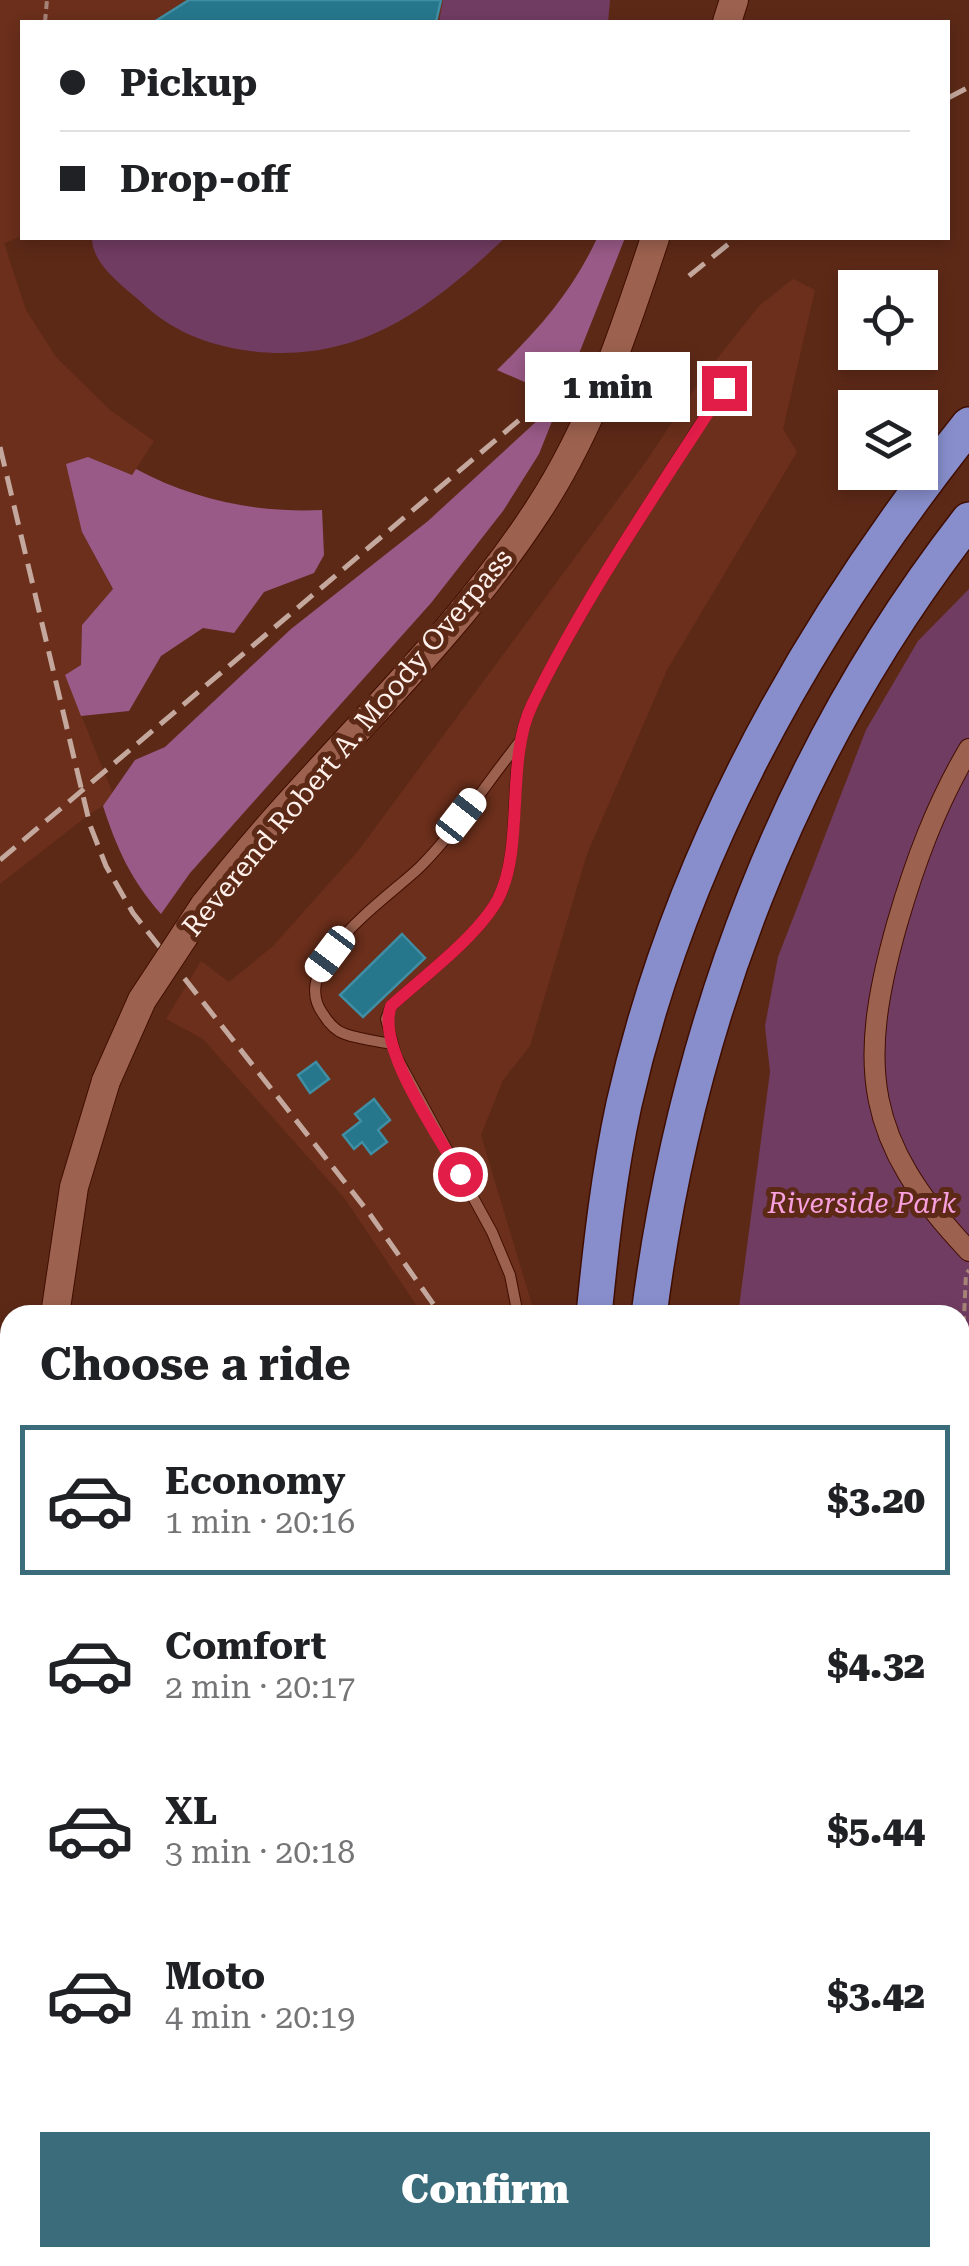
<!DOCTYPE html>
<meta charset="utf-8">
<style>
:root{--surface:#fff;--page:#f2f2f2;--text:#202124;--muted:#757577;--line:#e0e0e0;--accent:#3a6c7b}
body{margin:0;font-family:"Roboto Serif",serif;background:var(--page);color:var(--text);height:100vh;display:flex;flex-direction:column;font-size:38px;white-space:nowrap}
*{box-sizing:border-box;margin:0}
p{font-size:32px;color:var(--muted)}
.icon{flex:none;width:55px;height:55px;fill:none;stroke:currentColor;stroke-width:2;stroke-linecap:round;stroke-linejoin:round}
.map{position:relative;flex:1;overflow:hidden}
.details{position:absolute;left:0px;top:1305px;width:970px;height:962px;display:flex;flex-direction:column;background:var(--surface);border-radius:30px 30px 0 0;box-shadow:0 5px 15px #0003}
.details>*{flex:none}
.banner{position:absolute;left:20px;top:20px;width:930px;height:220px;border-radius:0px;box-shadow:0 5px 15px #0003;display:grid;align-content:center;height:220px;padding:0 40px;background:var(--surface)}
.buttons{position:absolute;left:838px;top:270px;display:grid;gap:20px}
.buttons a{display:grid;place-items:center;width:100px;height:100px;border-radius:0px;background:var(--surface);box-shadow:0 5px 15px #0003;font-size:50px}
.end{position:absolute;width:45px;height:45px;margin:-22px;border:12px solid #e11d48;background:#fff;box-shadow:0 0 0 5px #fff}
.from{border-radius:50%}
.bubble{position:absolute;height:70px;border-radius:0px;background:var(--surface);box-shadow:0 5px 15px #0003;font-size:32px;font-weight:800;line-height:70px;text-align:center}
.car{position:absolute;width:30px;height:60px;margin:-30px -15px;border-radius:12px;box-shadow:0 0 8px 2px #0007;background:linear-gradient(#fff 24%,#345 0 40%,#fff 0 76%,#345 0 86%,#fff 0)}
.banner b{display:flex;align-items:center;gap:35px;height:95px;font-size:38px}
.banner b+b{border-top:2px solid var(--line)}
.banner i{width:25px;height:25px;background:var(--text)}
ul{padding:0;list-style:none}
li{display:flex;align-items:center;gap:30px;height:150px;margin:0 20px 15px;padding:0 20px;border:5px solid transparent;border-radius:0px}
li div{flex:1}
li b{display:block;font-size:38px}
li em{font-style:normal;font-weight:800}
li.on{border-color:var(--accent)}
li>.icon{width:90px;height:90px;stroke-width:1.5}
h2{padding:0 40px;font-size:45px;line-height:120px}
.action{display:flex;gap:20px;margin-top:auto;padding:20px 40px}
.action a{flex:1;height:115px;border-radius:0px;background:var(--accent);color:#fff;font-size:40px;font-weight:800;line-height:115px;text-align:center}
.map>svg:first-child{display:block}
.built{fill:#6b2f1b}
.green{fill:#713c62}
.forest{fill:#995a87}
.water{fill:#002b18;stroke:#4c6657;stroke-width:2.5}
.building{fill:#26778c;stroke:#408ea4;stroke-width:2.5}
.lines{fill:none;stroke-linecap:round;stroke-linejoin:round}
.service-casing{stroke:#400e00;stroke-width:12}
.minor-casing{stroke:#400e00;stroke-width:22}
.secondary-casing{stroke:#400e00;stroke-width:30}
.motorway-casing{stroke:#400e00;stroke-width:38}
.path{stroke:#a58376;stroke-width:4;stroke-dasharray:8 5;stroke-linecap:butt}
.service{stroke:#9d624f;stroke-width:10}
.minor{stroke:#9d624f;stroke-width:20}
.secondary{stroke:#9d624f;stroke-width:28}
.motorway{stroke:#878ecb;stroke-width:35}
.rail{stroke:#c4a89e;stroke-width:5;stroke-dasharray:20 10;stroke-linecap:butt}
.secondary-bridge-casing{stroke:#400e00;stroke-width:30;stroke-linecap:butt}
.secondary-bridge{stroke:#9d624f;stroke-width:28}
.route{stroke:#e11d48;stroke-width:12}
.labels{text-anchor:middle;stroke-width:10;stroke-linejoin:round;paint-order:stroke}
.street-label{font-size:28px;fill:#fef0eb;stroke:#5d2917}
.park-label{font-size:28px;font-style:italic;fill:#f89fde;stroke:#5d2917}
</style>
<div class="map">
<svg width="969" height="2266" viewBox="0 0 969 2266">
<rect width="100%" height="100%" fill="#5d2917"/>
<!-- built -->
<path class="built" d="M0,0h610l-2,22h-586v214l-18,7 22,67 30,47 54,53 44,31 -22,34 -44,-18 -6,75 31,58 -31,35 -1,40 -16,10 50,124 -24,14 -91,71z
M793,279l22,11 -32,139 14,23 -130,218 -80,184 -57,192 -27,34 -22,55 54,180h-112l-78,-116 -142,-160 -37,-20 35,-58 28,21 44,-36 85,-95 289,-391 54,-81 58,-73z
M92,2258h323l-4,8h-319z"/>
<!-- green -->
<path class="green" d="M443,0h167l-2,22h-169z
M92,238h413c-76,71 -145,126 -255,113 -43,-6 -77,-19 -109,-49 -19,-17 -49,-38 -49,-64z
M969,589v1371l-9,15v-660h-222l32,-243 -5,-46 13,-69 88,-227 52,-89z"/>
<!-- forest -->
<path class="forest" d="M597,238h28l-86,216 -36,57 -72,92 -241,270 -29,41c-30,-34 -44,-65 -58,-108l32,-46 30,-13 126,-118 137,-108 123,-113 -15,-21 -39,-17c41,-40 76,-79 100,-132z
M88,457l44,18 4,-6c58,31 120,44 186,41l2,45 -10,18 -50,19 -30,41 -31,-5 -42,28 -32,55 -48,5 -16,-41 16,-10 1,-40 31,-36 -31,-57 -16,-68z"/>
<!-- water -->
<path class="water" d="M969,1960v306h-182l-1,-8h174v-283z"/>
<!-- building -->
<path class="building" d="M189,0h252l-5,22h-282z
M402,934l23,24 -62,59 -23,-22z
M316,1062l13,17 -19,14 -12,-18z
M374,1099l16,21 -12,10 9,12 -16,12 -9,-12 -8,7 -11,-14 18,-14 -6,-7z"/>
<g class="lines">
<!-- service casing -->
<g class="service-casing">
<path id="service" d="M391,1044c-15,-3 -32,-5 -46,-10 -9,-3 -17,-12 -22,-20 -37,-49 66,-117 97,-147 37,-37 68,-86 101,-127
M518,1315l-8,-40 -18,-43 -96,-176 -10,-37 5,-13c32,-29 87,-70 107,-107 27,-53 6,-139 34,-194 54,-110 126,-214 192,-318
M386,2266l2,-8"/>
</g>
<!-- minor casing -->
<g class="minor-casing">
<path id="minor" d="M969,749c-33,56 -54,113 -72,175 -40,142 -33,217 72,327
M0,1566l10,4"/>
</g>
<!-- secondary casing -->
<g class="secondary-casing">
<path id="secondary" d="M727,22l7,-22
M204,906c104,-137 240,-251 334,-396 55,-84 86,-178 117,-272
M55,1315l19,-128 32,-106
M67,2258l1,8"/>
</g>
<!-- motorway casing -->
<g class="motorway-casing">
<path id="motorway" d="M594,1315c7,-71 15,-142 30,-211 57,-252 185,-478 345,-679
M649,1315c37,-289 140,-564 320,-795
M598,2258v8
M655,2258v8
M684,2258l1,8
M489,2266l2,-8
M554,2266v-8"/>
</g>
<!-- path -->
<path class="path" d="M45,22l2,-22
M960,1402l6,-128 3,-4
M960,1502h9
M960,1709h9
M960,1791l9,-24
M773,2266v-8"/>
<!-- service -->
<use href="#service" class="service"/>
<!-- minor -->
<use href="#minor" class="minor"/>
<!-- secondary -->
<use href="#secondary" class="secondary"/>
<!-- motorway -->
<use href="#motorway" class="motorway"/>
<!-- rail -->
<path class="rail" d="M948,98l21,-11
M689,276l47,-38
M0,447l90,378 16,41 27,47 236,300 72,102
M0,860l537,-455"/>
<!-- secondary-bridge casing -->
<g class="secondary-bridge-casing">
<path id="secondary-bridge" d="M106,1081l36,-81 62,-94"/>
</g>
<!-- secondary-bridge -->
<use href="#secondary-bridge" class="secondary-bridge"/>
</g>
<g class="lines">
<!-- route -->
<path class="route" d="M460,1174c-21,-38 -85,-128 -69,-168 32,-29 87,-70 107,-107 27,-52 7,-139 34,-194 54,-110 126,-214 192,-317"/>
</g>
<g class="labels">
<!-- street labels -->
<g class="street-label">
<text transform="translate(347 742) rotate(-50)" y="10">Reverend Robert A. Moody Overpass</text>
</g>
<!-- park labels -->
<g class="park-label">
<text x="862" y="1213">Riverside Park</text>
</g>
</g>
</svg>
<div class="buttons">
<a><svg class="icon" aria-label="locate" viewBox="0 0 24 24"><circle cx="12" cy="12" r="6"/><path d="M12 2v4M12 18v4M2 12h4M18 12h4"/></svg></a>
<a><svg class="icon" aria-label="layers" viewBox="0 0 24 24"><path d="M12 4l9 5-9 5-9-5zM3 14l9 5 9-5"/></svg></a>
</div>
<i class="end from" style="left:460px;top:1174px"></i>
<i class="end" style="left:724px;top:388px"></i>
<div class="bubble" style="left:525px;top:352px;width:165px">1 min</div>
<i class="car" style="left:461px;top:816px;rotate:38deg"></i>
<i class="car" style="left:330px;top:954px;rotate:217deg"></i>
<div class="banner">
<b><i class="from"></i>Pickup</b>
<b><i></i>Drop-off</b>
</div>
<section class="details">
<h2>Choose a ride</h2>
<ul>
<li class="on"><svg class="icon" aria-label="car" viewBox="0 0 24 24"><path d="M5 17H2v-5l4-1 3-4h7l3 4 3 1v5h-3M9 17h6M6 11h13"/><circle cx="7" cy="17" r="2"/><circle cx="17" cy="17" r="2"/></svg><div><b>Economy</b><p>1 min · 20:16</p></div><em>$3.20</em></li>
<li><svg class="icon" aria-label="car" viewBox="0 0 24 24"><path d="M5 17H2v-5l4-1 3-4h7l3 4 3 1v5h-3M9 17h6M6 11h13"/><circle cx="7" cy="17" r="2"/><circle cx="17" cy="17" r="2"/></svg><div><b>Comfort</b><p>2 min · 20:17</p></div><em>$4.32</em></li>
<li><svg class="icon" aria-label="car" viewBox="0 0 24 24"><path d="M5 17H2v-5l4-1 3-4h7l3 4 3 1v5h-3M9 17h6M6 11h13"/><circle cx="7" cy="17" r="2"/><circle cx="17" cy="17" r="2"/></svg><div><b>XL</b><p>3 min · 20:18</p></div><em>$5.44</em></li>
<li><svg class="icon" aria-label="car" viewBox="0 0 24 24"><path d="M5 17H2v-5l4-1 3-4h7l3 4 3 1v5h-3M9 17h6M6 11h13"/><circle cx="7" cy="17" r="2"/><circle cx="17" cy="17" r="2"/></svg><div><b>Moto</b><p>4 min · 20:19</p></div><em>$3.42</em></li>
</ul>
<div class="action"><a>Confirm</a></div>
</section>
</div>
